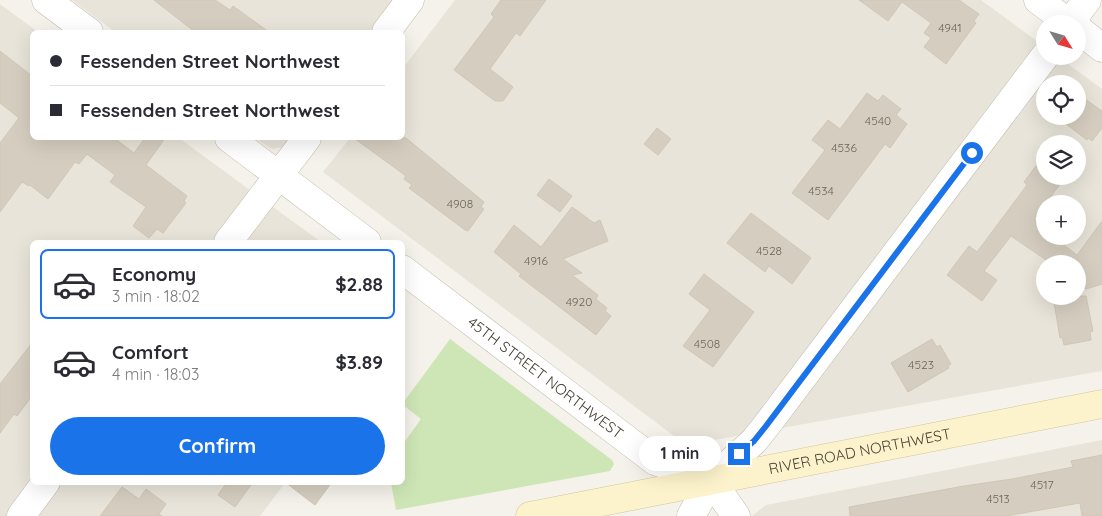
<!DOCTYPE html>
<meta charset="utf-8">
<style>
:root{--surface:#fff;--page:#f7f7f7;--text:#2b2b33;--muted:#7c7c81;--line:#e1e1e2;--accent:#1a73e8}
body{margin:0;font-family:Quicksand,sans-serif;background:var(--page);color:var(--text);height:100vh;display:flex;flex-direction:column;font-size:19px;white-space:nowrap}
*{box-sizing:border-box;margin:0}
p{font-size:16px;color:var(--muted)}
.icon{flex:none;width:28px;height:28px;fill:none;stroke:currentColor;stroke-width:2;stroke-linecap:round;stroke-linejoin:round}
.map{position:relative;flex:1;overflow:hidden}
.drawer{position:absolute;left:30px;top:240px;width:375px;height:245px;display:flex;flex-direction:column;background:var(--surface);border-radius:8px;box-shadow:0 5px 20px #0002}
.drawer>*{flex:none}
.banner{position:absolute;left:30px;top:30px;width:375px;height:110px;border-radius:8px;box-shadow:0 5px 20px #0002;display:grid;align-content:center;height:110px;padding:0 20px;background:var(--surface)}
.needle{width:32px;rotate:127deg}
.buttons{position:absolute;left:1036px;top:15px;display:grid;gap:10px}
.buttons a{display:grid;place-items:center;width:50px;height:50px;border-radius:50%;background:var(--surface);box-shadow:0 5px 20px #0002;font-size:25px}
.end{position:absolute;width:22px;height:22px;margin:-11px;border:6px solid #1a73e8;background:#fff;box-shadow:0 0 0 2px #fff}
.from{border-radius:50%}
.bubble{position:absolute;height:35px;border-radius:18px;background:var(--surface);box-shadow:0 5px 20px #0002;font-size:16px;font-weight:800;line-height:35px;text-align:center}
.banner b{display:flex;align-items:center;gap:18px;height:48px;font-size:19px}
.banner b+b{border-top:1px solid var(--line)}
.banner i{width:12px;height:12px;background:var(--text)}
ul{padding:9px 0 0;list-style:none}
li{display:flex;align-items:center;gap:15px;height:70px;margin:0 10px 8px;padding:0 10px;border:2px solid transparent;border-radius:8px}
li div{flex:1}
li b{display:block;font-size:19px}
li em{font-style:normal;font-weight:800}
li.current{border-color:var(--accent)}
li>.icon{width:45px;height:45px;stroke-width:1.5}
.button{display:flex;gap:10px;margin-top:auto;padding:10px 20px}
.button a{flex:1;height:58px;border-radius:30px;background:var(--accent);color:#fff;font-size:20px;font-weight:800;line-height:58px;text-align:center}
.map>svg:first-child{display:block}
.residential{fill:#e8e4d9;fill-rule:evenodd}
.green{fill:#cee6b5}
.building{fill:#d5cec0;stroke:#d0c6b4}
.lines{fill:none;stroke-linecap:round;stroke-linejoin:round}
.minor-casing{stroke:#c0baad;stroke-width:29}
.tertiary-casing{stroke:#c0baad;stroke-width:29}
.secondary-casing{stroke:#d2c79c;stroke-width:29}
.minor{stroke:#fff;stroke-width:28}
.tertiary{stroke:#fff;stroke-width:28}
.secondary{stroke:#fcf3cc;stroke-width:28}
.route{stroke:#1a73e8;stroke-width:6}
.labels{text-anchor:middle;stroke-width:4.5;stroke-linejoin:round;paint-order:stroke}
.number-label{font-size:12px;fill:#6b665a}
.street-label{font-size:15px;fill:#484338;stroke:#fff}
</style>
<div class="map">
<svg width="1102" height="516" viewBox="0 0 1102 516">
<rect width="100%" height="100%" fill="#f4f2ea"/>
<!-- residential -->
<path class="residential" d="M72,0h324l-25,32h-256z
M455,0h526l121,89v282l-416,74 -363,-273 27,-34h52l1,-70zM1045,84h33v32h-33zM1045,144h33v32h-33zM1045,204h33v32h-33zM1045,264h33v32h-33z
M0,4l38,28h-6v106h147l142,104h-289v240l253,1 -25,33h-260z
M255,138h37l-9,9 -11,2z
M1102,440v76h-350l14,-11z"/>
<!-- green -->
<path class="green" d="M450,339l162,121 2,4 -4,7 -214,39 -5,-27 11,-1 1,-38 18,-25 -18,-14v-2z"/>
<!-- building -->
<path class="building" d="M154,0h61l15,10 3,-4 36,26h-74z
M501,0h45l-26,36 -4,-3 -26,36 23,18 -10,14h-8l-41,-31 40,-53 -3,-3z
M859,0h100l20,14 -5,7 2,2 -30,41 -22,-17 7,-9 -7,-5 7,-10 -29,-21 -14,19z
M0,51l32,25v62h82l20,15 11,-15h20l-19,27 41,31 -3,5 2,2 -23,30 -6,-4 -8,9 -16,-12 13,-19 -36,-25 5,-7 -28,-21 -8,10 -4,-2 -27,37 -18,-14 -1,1 -7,-4 -22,30v-69l19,-25 -19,-15z
M867,93l11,8 5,-6 18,14 -5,6 11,9 -17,24 -5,-4 -57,76 -36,-27 33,-43 -13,-10 16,-20 12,9z
M1085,99l17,12v17l-10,13 -4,-3 -1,2 -21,-16 6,-8h6v-8z
M657,128l14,11 -13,16 -14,-11z
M354,138h52l78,64 -3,5 3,2 -16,22 -3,-1 -56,-42 3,-3 -8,-6 2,-3z
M1045,154v22h21l-32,43 11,7v10h7l25,19 25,-34v63l-16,5 -8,-6v-19h-26l-41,-28 -27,35 13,9 -15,21 -35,-26 22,-29 8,6 50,-67 -3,-3z
M549,179l23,17 -12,16 -23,-17z
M572,207l22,16 6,-3 8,21 -45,18 19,14 -10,2 26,20 -2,4 11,9 -2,3 6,5 -15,19 -77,-59 2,-2 -27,-22 20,-27 27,22z
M751,213l60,45 -19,26 -23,-18 -4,6 -38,-29z
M704,274l50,38 -41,55 -30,-21 27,-36 -21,-16z
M1053,296h33l7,35 -3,1 1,8 -27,5 -2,-8 -2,1z
M932,339l5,8 3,-2 11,19 -3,2 1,2 -41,24 -17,-29z
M32,343v53l-15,20 -3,-2 -14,19v-49z
M1102,455v61h-20l-2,-13 -74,13h-156l-1,-9 115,-21 48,-7 61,-12 -2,-6z
M227,482h26l-18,25 -17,-12z
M285,482h47l-17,23z
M122,487l17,12 7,-10 20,15 -7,10 3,2h-62z"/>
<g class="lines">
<!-- minor casing -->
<g class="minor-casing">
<g id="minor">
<path d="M46,0l43,32"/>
<path d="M1069,24l18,-24"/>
<path d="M386,32l24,-32"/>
<path d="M229,138l138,104"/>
<path d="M228,242l79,-104"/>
<path id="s1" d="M402,269l253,192 56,19 25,36"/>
<path d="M711,480l43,-39 12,-15 279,-370"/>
<path d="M21,516l25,-34"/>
</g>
</g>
<!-- tertiary casing -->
<g class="tertiary-casing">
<path id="tertiary" d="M1038,0l32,24
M1078,29l24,19
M691,516l20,-36"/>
</g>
<!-- secondary casing -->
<g class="secondary-casing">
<g id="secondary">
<path id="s2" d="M530,516l572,-112"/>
</g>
</g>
<!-- minor -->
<use href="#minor" class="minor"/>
<!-- tertiary -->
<use href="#tertiary" class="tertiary"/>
<!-- secondary -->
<use href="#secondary" class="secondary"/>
</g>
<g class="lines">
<!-- route -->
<path class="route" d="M739,454l15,-13 12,-15 206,-273"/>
</g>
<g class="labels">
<!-- number labels -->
<g class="number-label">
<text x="950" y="32">4941</text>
<text x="878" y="125">4540</text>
<text x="844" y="152">4536</text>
<text x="821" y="195">4534</text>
<text x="460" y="208">4908</text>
<text x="769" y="255">4528</text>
<text x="536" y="265">4916</text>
<text x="579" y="306">4920</text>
<text x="707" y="348">4508</text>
<text x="921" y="369">4523</text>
<text x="1042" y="489">4517</text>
<text x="998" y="503">4513</text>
</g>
<!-- street labels -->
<g class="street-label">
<text dy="5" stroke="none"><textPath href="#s1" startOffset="180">45TH STREET NORTHWEST</textPath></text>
<text dy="5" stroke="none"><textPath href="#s2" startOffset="336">RIVER ROAD NORTHWEST</textPath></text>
</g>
</g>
</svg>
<div class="buttons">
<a><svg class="needle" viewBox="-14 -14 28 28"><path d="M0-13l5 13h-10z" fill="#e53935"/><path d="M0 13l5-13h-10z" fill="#7c7c81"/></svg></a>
<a><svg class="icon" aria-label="locate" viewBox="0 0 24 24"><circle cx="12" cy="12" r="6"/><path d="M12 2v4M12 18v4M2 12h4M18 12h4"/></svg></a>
<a><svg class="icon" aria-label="layers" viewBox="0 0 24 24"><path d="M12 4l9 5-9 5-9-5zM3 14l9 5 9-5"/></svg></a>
<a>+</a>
<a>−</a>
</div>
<i class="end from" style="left:972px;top:153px"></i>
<i class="end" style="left:739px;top:454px"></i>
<div class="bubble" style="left:639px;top:436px;width:82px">1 min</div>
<div class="banner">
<b><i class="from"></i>Fessenden Street Northwest</b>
<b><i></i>Fessenden Street Northwest</b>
</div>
<section class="drawer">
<ul>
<li class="current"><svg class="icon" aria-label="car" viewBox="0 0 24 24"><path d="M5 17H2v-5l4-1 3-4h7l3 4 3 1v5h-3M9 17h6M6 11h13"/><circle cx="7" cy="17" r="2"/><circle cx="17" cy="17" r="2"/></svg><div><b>Economy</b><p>3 min · 18:02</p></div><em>$2.88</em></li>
<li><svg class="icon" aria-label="car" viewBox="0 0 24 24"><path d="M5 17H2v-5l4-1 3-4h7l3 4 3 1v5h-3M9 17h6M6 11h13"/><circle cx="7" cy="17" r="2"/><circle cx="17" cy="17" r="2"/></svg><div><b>Comfort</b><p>4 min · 18:03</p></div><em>$3.89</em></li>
</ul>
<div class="button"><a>Confirm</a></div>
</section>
</div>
